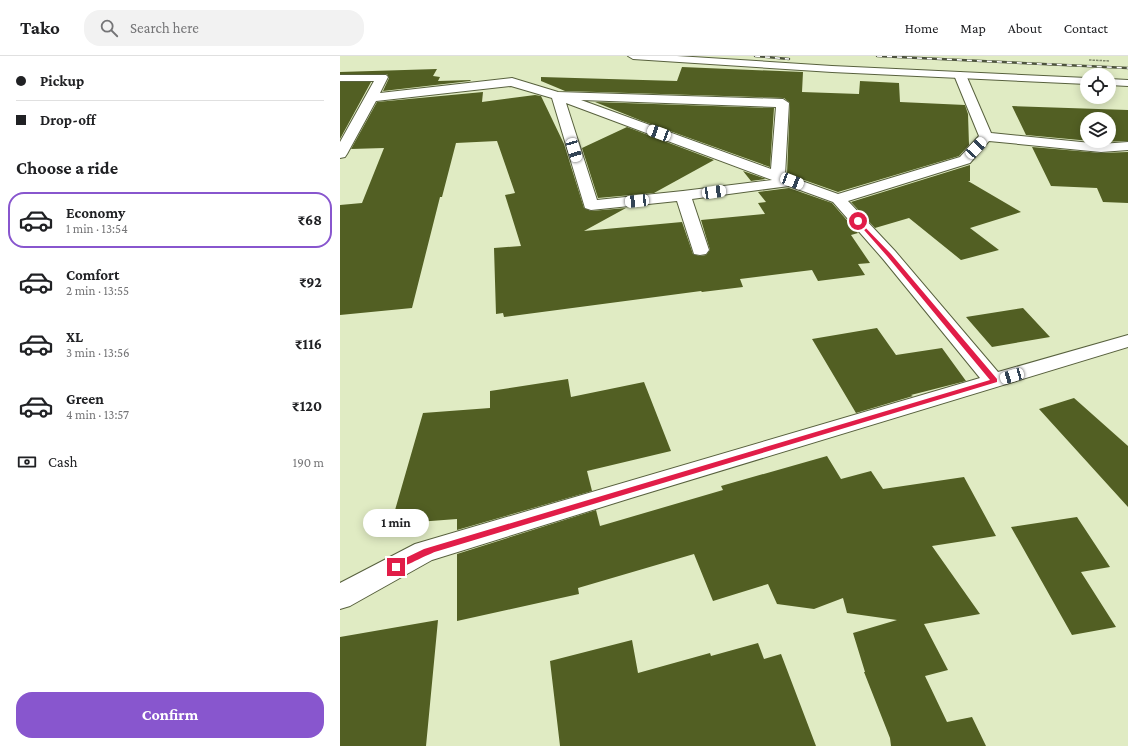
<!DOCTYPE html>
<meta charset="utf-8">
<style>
:root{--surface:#fff;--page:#f2f2f2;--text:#202124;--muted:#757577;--line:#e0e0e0;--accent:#8856ce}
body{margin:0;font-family:"Crimson Pro",serif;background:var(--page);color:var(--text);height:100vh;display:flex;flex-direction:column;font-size:15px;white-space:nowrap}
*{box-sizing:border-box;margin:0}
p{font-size:13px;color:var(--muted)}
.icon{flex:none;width:22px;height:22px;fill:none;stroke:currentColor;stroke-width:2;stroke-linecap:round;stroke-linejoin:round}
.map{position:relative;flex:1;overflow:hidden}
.side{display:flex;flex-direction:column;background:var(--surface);width:340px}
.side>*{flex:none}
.guide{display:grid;align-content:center;height:88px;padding:0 16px;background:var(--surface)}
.fabs{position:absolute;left:740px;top:12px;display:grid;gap:8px}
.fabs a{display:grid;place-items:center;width:36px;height:36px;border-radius:50%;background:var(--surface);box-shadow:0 2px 10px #0003;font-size:20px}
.end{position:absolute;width:18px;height:18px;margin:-9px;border:5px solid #e11d48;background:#fff;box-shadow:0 0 0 2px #fff}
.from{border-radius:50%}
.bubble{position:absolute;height:28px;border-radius:14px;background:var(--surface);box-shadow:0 2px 10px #0003;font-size:13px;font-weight:700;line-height:28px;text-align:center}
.car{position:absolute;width:12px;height:24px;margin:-12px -6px;border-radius:5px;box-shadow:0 0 3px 1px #0007;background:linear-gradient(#fff 24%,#345 0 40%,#fff 0 76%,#345 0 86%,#fff 0)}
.guide b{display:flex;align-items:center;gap:14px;height:38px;font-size:15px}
.guide b+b{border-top:1px solid var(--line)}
.guide i{width:10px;height:10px;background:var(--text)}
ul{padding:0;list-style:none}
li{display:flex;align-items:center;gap:12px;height:56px;margin:0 8px 6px;padding:0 8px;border:2px solid transparent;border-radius:16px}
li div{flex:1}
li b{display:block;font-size:15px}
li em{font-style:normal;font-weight:700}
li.current{border-color:var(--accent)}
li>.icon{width:36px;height:36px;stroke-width:1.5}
h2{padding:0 16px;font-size:18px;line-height:48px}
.pay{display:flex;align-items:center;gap:10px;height:44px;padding:0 16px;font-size:15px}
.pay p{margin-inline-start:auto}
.cta{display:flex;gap:8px;margin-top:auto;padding:8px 16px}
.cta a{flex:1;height:46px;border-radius:16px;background:var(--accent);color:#fff;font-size:16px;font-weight:700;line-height:46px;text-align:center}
header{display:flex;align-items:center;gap:24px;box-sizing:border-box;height:56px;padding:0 20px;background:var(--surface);border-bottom:1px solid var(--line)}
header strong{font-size:19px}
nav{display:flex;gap:22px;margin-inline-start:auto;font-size:14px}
.search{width:280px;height:36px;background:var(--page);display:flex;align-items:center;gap:10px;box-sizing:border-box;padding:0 14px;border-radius:16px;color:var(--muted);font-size:15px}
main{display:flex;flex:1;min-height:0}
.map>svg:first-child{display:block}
.building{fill:#525f23;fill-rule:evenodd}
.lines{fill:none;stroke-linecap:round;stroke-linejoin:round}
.lane-casing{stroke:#58613e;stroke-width:2}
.street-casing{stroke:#58613e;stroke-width:2}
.path{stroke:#7f876b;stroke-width:1.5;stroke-dasharray:2.5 1;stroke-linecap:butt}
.lane{fill:#fff;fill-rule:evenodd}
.street{fill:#fff;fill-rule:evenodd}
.rail-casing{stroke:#4d533d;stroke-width:2.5}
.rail{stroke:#fff;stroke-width:1.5;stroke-dasharray:5;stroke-linecap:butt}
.route{fill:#e11d48}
</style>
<header>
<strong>Tako</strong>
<div class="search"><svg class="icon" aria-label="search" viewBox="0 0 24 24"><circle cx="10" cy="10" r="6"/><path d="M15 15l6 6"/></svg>Search here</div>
<nav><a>Home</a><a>Map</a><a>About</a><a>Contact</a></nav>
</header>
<main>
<section class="side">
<div class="guide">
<b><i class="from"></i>Pickup</b>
<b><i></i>Drop-off</b>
</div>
<h2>Choose a ride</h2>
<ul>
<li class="current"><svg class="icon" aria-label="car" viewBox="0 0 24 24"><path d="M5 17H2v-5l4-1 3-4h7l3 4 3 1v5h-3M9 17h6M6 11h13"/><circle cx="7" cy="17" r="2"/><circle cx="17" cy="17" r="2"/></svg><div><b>Economy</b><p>1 min · 13:54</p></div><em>₹68</em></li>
<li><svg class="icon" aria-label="car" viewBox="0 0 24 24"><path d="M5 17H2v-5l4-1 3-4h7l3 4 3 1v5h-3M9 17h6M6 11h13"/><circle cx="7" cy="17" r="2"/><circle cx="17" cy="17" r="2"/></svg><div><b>Comfort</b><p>2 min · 13:55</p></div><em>₹92</em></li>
<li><svg class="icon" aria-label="car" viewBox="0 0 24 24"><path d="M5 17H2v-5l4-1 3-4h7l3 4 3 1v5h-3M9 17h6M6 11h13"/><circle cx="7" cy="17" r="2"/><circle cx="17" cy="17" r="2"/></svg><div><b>XL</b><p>3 min · 13:56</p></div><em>₹116</em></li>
<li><svg class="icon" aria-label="car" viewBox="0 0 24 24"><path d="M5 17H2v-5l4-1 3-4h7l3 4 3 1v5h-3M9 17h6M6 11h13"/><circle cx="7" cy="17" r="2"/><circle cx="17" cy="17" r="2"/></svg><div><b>Green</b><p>4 min · 13:57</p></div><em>₹120</em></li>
</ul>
<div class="pay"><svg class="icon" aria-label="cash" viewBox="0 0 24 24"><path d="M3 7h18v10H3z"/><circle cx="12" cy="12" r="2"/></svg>Cash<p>190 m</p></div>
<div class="cta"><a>Confirm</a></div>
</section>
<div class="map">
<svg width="788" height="690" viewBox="0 0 788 690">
<rect width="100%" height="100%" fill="#e0ebc3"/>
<!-- building -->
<path class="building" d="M342,11l121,5 -1,20 57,2 1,-13 39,2 1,19 65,3 3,9 1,31 -10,11 -121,36 -51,-18 3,-71 -6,-5 -219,-7 -24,-10v-4l136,4z
M97,13l-4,7 7,1 -2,4 33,-1 -1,1 -87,10 6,-13 -2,-4h-47v-2z
M0,26h31l-31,57z
M143,36l-1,10 53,-7 6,1 23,48 20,64 7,3 35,-3 -42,23 98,-9 11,32 7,2 6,-1 4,-5 -9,-30 64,-6 -7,-11 8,-1 -8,-10 31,-4 43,15 26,30 -7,2 19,28 -12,1 7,11 -47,6 -6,-11 -72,9 3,8 -41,5 -1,-1 -197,26 -1,-4 -7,1 -2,-66 27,-2 -16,-51 10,-2 -18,-52 -41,2 -14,54h-2l-28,111 -72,7v-110l22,-2 22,-55 -33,1 26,-47z
M255,46l179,6 -4,59 -128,-46z
M672,50l116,4v31l-27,1 -75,-7zM747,63h22v22h-22z
M287,71l87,33 -60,33 -56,5 -16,-50z
M692,91l69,6 27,-1v51l-25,-1 -6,-14 -46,-2z
M630,109v16h-2l53,31 -51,16 29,22 -38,10 -52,-42 -34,10 -24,-26z
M403,115l23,8 -15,2z
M683,252l27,29 -58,10 -26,-30z
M537,272l19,27 46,-7 24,33 -55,14 2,1 -57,17 -44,-74z
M228,323l3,18 73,-15 27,69 -84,20 5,20 -135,39v-11l-66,5 32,-111 67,-5v-17z
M734,342l54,48v61l-89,-98z
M487,400l14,23 30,-8 12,18 81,-12 32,59 -64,10 48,68 -56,10 24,46 -23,6 22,46 25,-5 14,29h-95l-1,-8 -26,-66h1l-12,-39 44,-13 -50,-7 -4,-15 -29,11 -37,-5 -9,-20 -55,17 -19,-47 -116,34 1,6 -122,27v-67l139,-44 4,16 123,-36 -2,-4z
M737,461l33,50 -29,5 35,55 -44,8 -61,-108z
M98,564l-12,126h-86v-109z
M292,584l6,33 72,-20 1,3 47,-13 6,16 17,-5 35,92h-256l-10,-85z"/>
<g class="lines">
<!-- lane casing -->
<g class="lane-casing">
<path id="lane" d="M288,0h49l155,10 255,12v6l-255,-12 -199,-13z
M769,23l19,1v6l-19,-1z"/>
</g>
<!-- street casing -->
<g class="street-casing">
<path id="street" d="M620,16l6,3 25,58 110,11 27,-2v8l-27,2 -112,-11 -19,22 -122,38 47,50 103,121 130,-37v12l-497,151 -199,62 -82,46 -10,3v-26l75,-39 565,-166 -97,-119 -50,-57 -44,-16 -97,13 17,51 -3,4 -6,1 -6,-1 -17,-53 -86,9 -6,-2 -33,-110 -41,-12 -135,15 -29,53 -2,3 -5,1v-16l34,-61h-34v-6h46l2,2 -8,16 132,-15 46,14 225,7 6,4 -4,72 53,19 122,-37 19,-21 -25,-61zM241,44l195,7 -5,62zM226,47l206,77 -89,11 -86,9z"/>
</g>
<!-- path -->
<path class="path" d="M749,4l21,1"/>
<!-- lane -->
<use href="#lane" class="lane"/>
<!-- street -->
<use href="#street" class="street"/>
<!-- rail casing -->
<g class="rail-casing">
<path id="rail" d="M415,0l34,3
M537,0l251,12"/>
</g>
<!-- rail -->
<use href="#rail" class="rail"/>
</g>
<!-- route -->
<path class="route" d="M518,164l33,34 106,125v3l-559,169c-9,2 -40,20 -45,18v-5l31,-15 566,-169 -103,-124 -30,-34z"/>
</svg>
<div class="fabs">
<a><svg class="icon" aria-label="locate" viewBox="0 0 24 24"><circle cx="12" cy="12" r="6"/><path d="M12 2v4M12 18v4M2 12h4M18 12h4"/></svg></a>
<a><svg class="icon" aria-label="layers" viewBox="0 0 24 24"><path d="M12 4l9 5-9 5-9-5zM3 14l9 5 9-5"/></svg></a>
</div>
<i class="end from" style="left:518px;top:165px"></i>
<i class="end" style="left:56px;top:511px"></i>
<div class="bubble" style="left:23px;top:453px;width:66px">1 min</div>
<i class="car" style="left:319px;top:77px;rotate:290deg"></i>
<i class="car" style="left:636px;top:92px;rotate:43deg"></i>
<i class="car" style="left:234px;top:94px;rotate:163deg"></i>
<i class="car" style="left:452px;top:125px;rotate:111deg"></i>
<i class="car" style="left:374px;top:136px;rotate:82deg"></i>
<i class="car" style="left:297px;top:145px;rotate:264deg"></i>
<i class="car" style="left:672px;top:320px;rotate:254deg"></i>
</div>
</main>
